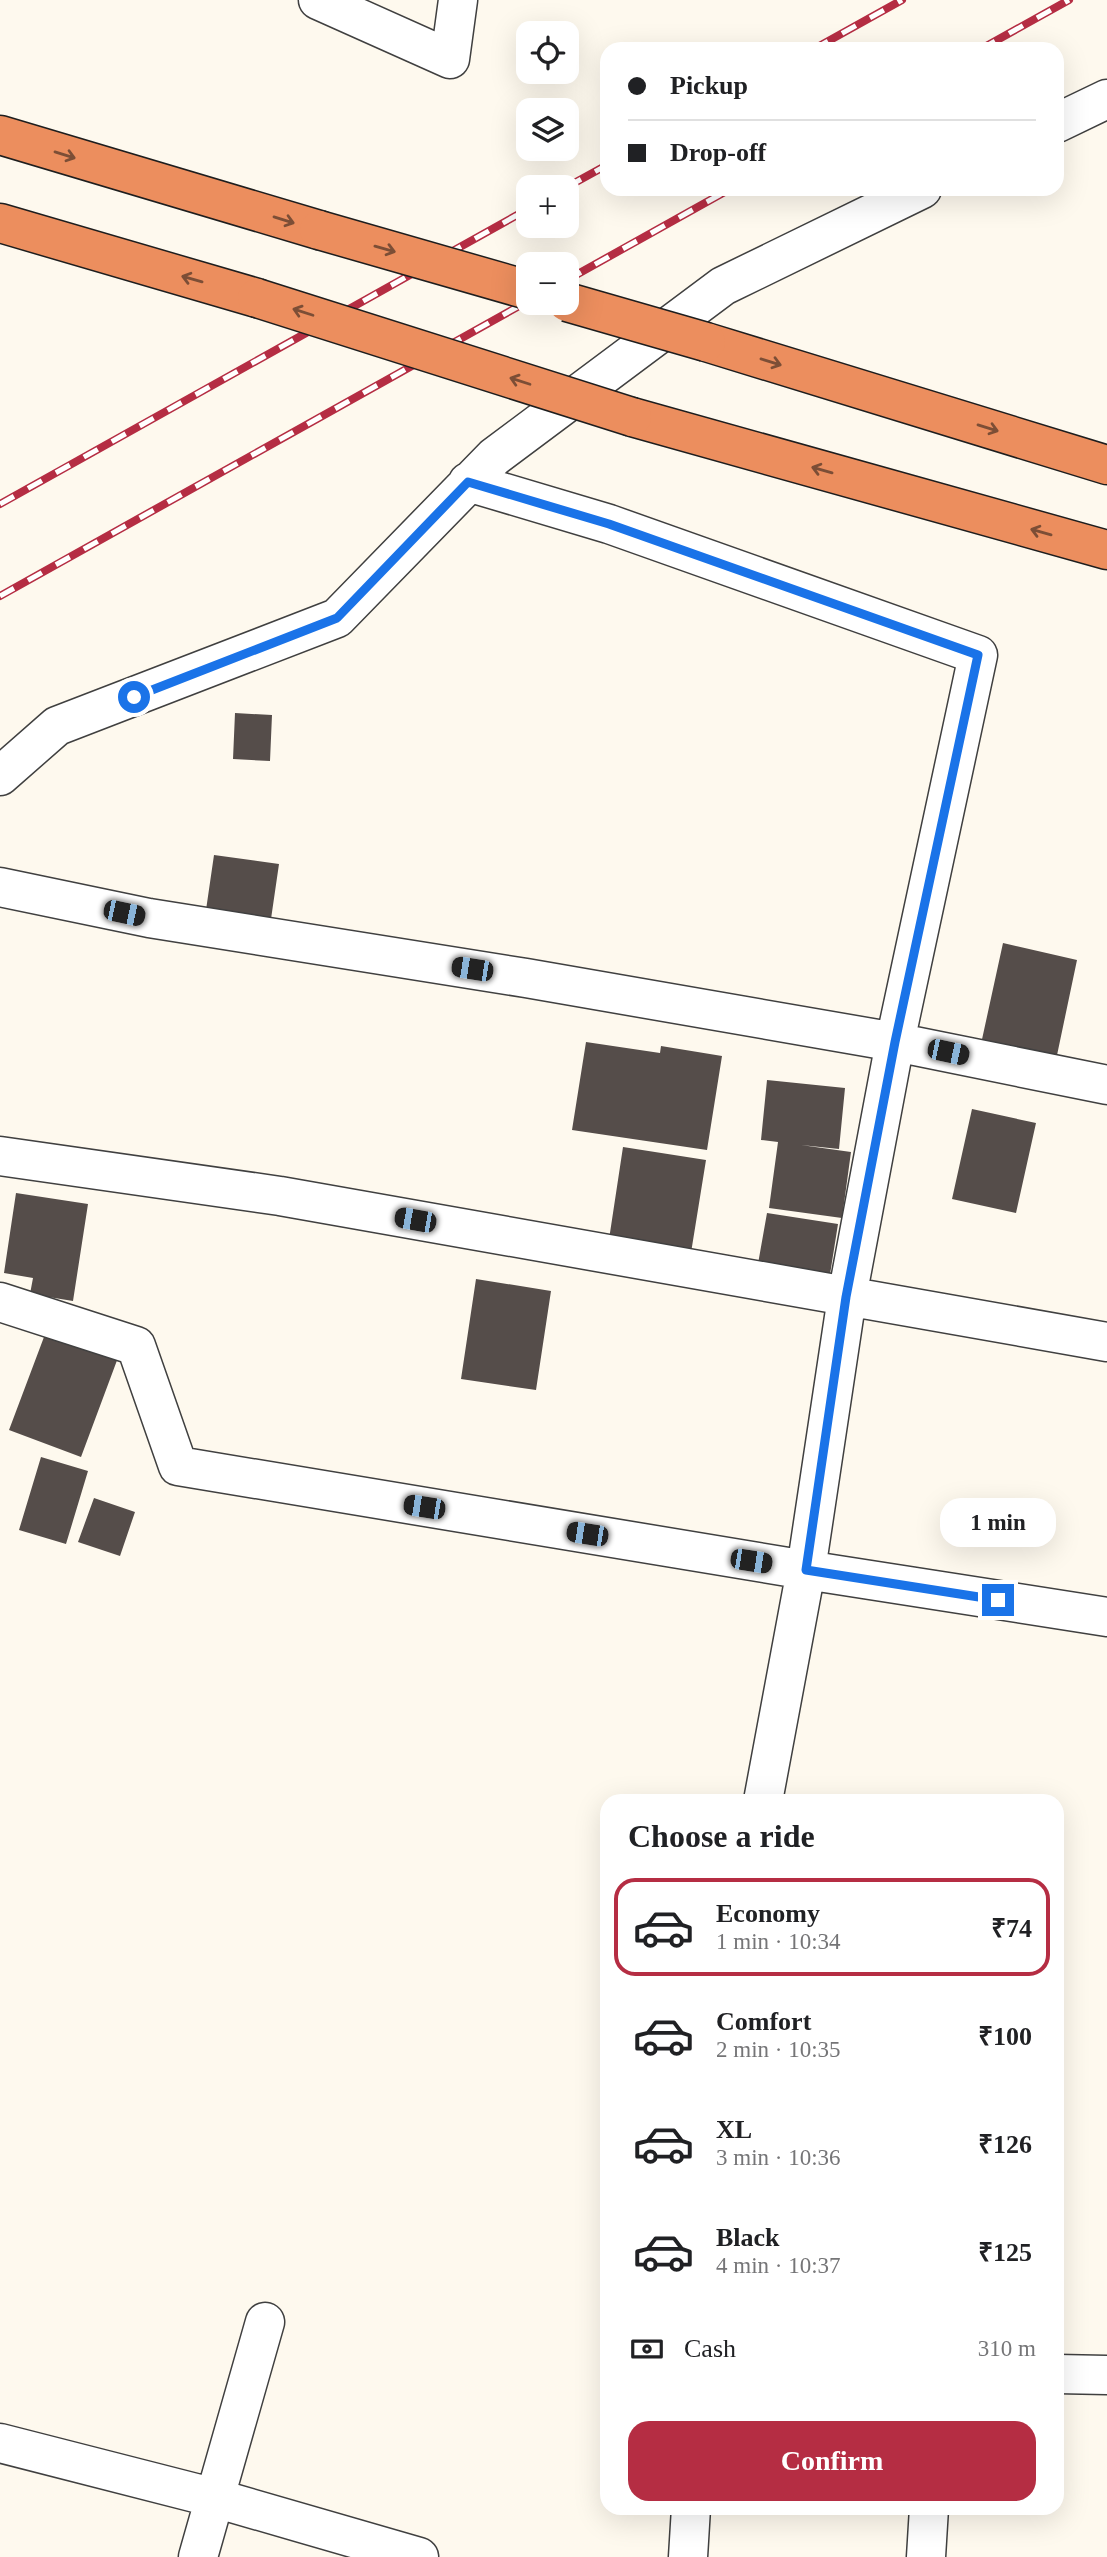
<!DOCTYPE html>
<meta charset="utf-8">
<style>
:root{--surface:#fff;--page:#f6f6f6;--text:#202124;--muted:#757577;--line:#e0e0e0;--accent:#b52d43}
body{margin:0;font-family:Georgia,serif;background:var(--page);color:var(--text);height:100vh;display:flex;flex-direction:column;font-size:26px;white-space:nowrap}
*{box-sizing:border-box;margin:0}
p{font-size:23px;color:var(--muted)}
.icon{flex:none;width:38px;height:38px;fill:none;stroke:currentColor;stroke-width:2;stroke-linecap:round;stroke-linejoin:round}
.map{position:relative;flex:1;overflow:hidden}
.details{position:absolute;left:600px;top:1794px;width:464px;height:721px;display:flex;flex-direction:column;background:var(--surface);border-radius:21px;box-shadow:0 7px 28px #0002}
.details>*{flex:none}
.top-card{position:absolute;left:600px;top:42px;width:464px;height:154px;border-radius:21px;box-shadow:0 7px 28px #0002;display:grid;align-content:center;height:154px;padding:0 28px;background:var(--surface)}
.tools{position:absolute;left:516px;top:21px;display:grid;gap:14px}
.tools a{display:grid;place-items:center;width:63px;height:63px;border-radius:14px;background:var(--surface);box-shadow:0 7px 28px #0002;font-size:35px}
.end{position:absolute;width:32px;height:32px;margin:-16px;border:9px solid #1a73e8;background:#fff;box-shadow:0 0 0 4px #fff}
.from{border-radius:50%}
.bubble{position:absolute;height:49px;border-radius:21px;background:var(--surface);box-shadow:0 7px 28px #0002;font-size:23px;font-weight:600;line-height:49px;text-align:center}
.car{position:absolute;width:21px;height:42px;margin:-21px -10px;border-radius:9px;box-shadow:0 0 5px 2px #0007;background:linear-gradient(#222 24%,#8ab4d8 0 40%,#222 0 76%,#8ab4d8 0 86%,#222 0)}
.top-card b{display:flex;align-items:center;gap:24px;height:66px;font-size:26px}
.top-card b+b{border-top:2px solid var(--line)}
.top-card i{width:18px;height:18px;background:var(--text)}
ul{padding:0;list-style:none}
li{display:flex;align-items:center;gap:21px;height:98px;margin:0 14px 10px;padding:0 14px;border:4px solid transparent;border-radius:21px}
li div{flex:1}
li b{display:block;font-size:26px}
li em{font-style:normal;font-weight:600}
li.current{border-color:var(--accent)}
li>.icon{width:63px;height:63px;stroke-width:1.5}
h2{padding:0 28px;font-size:32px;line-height:84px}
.pay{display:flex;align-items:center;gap:18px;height:77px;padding:0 28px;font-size:26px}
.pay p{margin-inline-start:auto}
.action{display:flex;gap:14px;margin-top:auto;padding:14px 28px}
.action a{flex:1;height:80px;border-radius:21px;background:var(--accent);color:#fff;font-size:28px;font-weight:600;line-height:80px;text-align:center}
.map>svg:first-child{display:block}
.building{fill:#554d4a}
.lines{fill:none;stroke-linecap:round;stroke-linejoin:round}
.street-casing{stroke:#404040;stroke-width:41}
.highway-casing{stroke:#1e1e1e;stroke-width:41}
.street{stroke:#fff;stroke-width:38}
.highway{stroke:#ec8e5e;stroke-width:38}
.rail-casing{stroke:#b52d43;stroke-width:8}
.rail{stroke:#fff;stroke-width:5;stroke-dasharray:16;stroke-linecap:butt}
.highway-bridge-casing{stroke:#1e1e1e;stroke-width:41;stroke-linecap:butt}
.highway-bridge{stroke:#ec8e5e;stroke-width:38}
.oneway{stroke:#7c4e36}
.route{stroke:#1a73e8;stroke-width:9}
</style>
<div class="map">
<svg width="1107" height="2557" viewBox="0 0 1107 2557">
<rect width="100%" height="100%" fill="#fef9ee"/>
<!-- building -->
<path class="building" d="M235,713l37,2 -2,46 -37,-2z
M214,855l65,9 -8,55 -65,-9z
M1003,943l74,17 -21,100 -75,-16z
M586,1042l74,11 1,-7 61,10 -15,94 -135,-20z
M767,1080l78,8 -6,61 -38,-4 50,7 -9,66 -73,-10 9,-66 -17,-2z
M972,1109l64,14 -20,90 -64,-14z
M623,1147l83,13 -16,99 -82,-13z
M16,1193l72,11 -15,97 -43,-7 3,-16 -29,-5z
M767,1213l71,11 -10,63 -72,-12z
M476,1279l75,12 -15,99 -75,-11z
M47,1329l72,26 -38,102 -72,-27z
M41,1457l47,14 -22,73 -47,-14z
M94,1498l41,14 -15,44 -42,-14z"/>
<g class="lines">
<!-- street casing -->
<g class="street-casing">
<path id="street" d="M318,0l132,59 8,-59
M1057,123l50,-24
M0,776l57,-50 280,-108 157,-161 229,-171 199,-97
M0,887l149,31 377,60 369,64 212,43
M0,1156l280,40 827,146
M0,1302l136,44 42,120 628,104 41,-273 48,-255 83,-387 -369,-131 -141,-42
M763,1801l43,-231 301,47
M1057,2374l50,1
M0,2443l215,55 204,59
M198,2557l67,-235
M688,2557l3,-49
M926,2557l3,-49"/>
</g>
<!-- highway casing -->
<g class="highway-casing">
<path id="highway" d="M0,135l319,95
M0,223l257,75
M706,342l401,123
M632,417l475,133"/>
</g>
<!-- street -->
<use href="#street" class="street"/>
<!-- highway -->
<use href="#highway" class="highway"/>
<!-- rail casing -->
<g class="rail-casing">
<path id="rail" d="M814,49l88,-49
M981,49l88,-49
M567,187l40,-22
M567,280l163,-91
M0,504l528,-295
M0,596l528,-295"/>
</g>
<!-- rail -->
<use href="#rail" class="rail"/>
<!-- highway-bridge casing -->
<g class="highway-bridge-casing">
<path id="highway-bridge" d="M319,230l209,60
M257,298l375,119
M567,302l139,40"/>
</g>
<!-- highway-bridge -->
<use href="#highway-bridge" class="highway-bridge"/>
</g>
<!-- one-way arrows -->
<defs><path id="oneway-shaft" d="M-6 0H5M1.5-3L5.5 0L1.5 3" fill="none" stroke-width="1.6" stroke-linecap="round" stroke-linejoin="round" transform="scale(1.75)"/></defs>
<g class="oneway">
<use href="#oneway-shaft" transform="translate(65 155) rotate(17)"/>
<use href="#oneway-shaft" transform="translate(284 220) rotate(17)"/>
<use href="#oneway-shaft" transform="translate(385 249) rotate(16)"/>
<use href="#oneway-shaft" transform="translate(192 279) rotate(-164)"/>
<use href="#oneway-shaft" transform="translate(303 312) rotate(-162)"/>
<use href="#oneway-shaft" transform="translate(771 362) rotate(17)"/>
<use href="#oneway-shaft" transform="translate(520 381) rotate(-162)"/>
<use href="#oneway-shaft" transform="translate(988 428) rotate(17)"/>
<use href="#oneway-shaft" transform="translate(822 470) rotate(-164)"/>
<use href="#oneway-shaft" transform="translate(1041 532) rotate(-164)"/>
</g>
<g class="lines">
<!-- route -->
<path class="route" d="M134,697l203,-79 131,-136 141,42 369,131 -83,387 -49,255 -40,273 192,30"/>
</g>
</svg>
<div class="tools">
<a><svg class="icon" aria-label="locate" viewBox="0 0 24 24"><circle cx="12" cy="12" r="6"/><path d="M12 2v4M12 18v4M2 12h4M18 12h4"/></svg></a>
<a><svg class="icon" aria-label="layers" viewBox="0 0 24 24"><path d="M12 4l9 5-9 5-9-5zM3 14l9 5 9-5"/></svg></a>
<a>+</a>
<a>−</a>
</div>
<i class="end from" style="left:134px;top:697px"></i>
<i class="end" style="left:998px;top:1600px"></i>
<div class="bubble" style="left:940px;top:1498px;width:116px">1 min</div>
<i class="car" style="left:124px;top:913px;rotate:102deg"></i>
<i class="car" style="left:472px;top:969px;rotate:279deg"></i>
<i class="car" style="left:948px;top:1052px;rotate:102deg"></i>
<i class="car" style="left:415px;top:1220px;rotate:280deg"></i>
<i class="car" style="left:424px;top:1507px;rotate:279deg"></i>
<i class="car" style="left:587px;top:1534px;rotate:279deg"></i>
<i class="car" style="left:751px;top:1561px;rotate:99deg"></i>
<div class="top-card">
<b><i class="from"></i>Pickup</b>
<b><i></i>Drop-off</b>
</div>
<section class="details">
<h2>Choose a ride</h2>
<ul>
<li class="current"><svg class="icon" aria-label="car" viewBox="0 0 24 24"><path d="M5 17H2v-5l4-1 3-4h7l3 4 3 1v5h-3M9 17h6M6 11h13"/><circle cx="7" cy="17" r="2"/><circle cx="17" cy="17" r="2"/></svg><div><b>Economy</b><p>1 min · 10:34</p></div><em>₹74</em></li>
<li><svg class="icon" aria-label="car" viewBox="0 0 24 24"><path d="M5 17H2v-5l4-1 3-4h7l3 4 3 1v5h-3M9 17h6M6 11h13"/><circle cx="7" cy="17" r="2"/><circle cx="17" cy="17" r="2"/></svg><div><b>Comfort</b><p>2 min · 10:35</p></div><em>₹100</em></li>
<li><svg class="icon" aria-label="car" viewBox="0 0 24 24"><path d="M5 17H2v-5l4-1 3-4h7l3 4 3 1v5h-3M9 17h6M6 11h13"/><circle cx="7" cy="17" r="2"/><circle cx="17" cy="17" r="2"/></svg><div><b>XL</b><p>3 min · 10:36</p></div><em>₹126</em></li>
<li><svg class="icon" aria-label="car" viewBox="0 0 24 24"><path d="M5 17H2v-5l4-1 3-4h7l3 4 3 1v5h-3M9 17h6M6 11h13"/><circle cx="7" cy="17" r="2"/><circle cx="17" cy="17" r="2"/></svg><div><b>Black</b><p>4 min · 10:37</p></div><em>₹125</em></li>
</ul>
<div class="pay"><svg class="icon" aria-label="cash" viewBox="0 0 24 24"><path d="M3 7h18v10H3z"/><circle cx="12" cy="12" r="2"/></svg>Cash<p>310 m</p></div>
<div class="action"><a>Confirm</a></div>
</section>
</div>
